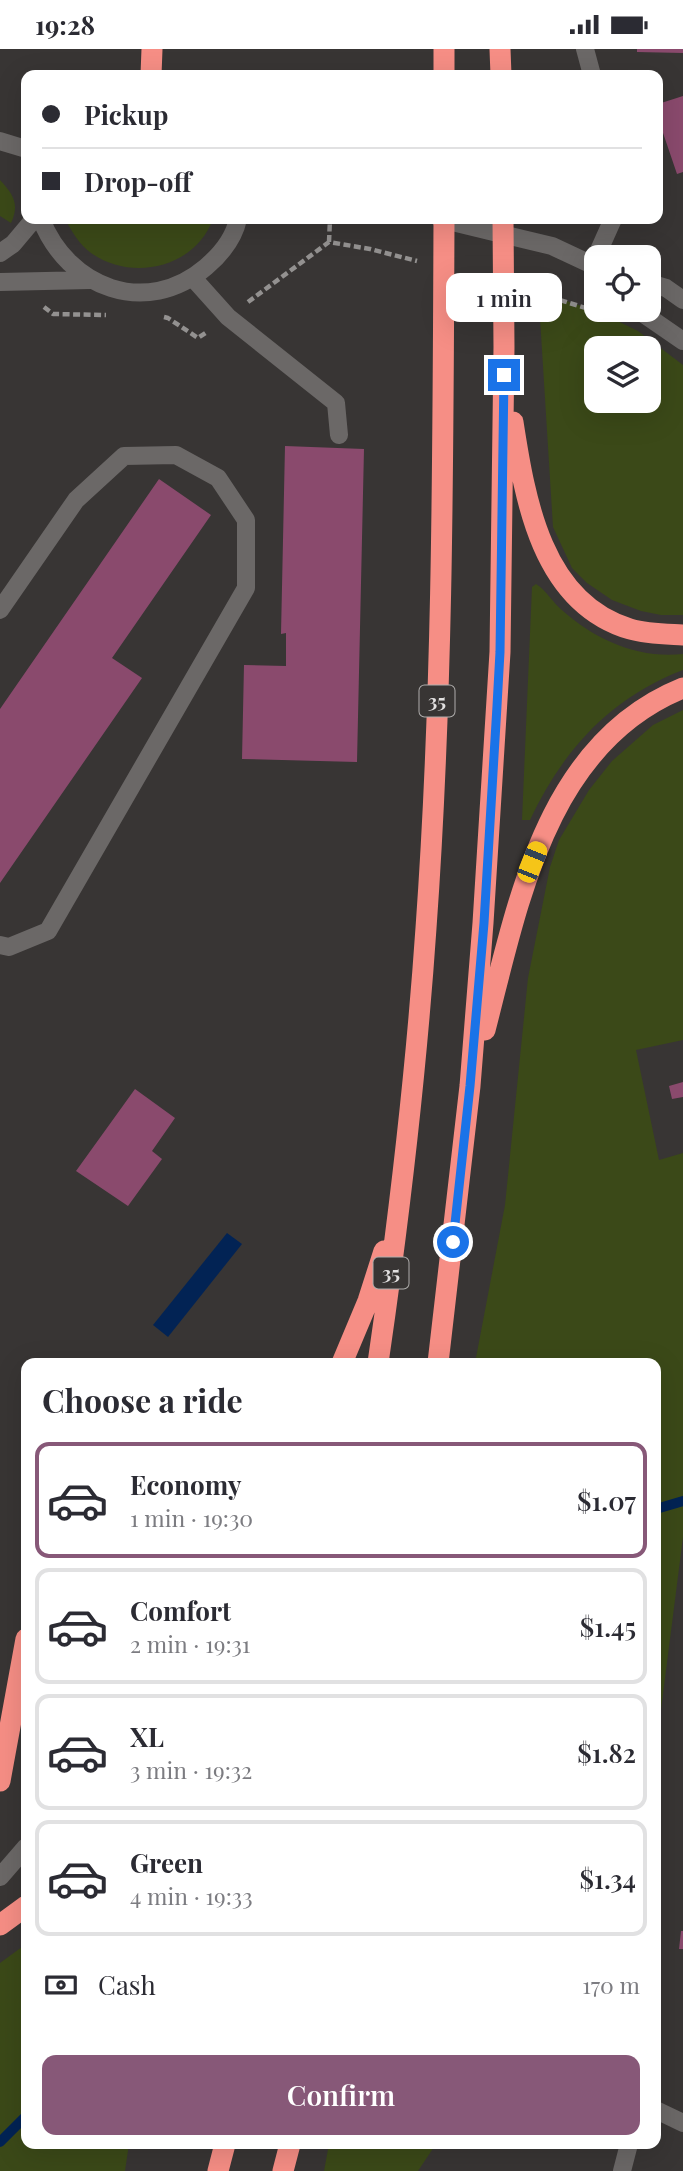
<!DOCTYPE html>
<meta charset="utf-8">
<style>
:root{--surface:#fff;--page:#f2f2f3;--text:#2b2b33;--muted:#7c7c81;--line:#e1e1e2;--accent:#875878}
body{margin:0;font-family:"Playfair Display",serif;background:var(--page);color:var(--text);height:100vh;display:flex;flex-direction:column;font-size:26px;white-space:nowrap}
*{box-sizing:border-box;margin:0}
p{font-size:23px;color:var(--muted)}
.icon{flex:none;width:38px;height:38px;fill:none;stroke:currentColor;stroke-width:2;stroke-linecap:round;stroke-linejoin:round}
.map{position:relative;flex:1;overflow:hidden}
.panel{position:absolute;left:21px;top:1309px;width:640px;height:791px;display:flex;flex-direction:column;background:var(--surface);border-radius:14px;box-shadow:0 7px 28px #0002}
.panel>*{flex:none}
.hud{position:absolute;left:21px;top:21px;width:642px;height:154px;border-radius:14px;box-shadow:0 7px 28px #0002;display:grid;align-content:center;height:154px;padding:0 21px;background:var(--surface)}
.buttons{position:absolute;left:584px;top:196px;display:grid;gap:14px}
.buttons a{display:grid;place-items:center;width:77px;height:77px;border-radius:14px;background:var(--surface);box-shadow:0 7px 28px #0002;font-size:35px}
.end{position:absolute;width:32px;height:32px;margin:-16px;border:9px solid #1a73e8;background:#fff;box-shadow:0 0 0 4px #fff}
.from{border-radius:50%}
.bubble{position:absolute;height:49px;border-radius:14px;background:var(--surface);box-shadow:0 7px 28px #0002;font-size:23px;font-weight:600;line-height:49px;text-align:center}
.car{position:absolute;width:21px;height:42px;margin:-21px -10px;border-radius:9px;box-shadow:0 0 5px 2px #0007;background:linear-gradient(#f5c518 24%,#345 0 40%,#f5c518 0 76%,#345 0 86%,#f5c518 0)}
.hud b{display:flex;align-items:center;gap:24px;height:66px;font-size:26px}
.hud b+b{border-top:2px solid var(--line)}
.hud i{width:18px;height:18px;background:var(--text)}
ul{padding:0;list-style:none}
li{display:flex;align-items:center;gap:21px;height:116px;margin:0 14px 10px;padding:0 7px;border:4px solid var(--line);border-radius:14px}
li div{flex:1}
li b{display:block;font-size:26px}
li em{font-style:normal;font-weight:600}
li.on{border-color:var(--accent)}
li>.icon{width:63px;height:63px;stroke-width:1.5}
h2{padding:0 21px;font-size:32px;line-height:84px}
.pay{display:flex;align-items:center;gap:18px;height:77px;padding:0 21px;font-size:26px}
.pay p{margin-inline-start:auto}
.action{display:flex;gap:14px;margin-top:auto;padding:14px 21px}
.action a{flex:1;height:80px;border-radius:14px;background:var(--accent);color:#fff;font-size:28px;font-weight:600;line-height:80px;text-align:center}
.status{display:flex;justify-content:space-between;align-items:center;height:49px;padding:0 35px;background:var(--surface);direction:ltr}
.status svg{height:19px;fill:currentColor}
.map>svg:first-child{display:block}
.green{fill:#3b4918;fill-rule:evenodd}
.water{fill:#022354}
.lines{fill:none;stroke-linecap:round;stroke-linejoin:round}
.stream{stroke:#022354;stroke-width:10}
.building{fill:#8a4a6d}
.path{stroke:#939190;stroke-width:4.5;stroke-dasharray:7 3.5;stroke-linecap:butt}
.minor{stroke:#6b6867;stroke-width:18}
.highway{stroke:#f68e85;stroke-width:21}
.route{stroke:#1a73e8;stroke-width:9}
.labels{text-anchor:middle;stroke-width:7;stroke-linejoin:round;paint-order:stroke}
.shield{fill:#383534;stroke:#afadac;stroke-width:2}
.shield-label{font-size:19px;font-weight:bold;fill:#e2e0e0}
</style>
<div class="status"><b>19:28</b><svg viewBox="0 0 49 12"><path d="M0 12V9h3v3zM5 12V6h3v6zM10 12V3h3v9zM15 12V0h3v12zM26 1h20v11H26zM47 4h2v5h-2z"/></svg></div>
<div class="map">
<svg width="683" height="2122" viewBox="0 0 683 2122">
<rect width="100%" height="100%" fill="#383534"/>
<!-- green -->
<path class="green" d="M0,131c13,14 20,24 11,43l-11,-7z
M65,170h148c-18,49 -81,63 -122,34 -12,-9 -19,-21 -26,-34z
M552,247l47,16 39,19 45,34v250h-22l-20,-4 -29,-11 -25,-17 -15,-15 -19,-41 -14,-225 12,3zM649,299v53h-52v-53z
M536,535c11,7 17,19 27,27 33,29 75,48 120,43v16c-73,28 -120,80 -153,150h-8l10,-233z
M683,661v330l-47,10 23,110 24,-7v384l-27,212v-386h-181l30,-158 23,-227 22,-111 9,-27 30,-50 23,-29 41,-36z
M26,1895v200h103l-4,27h-125v-208z
M329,2095h107l-18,27h-94z"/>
<!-- water -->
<path class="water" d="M227,1184l15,11 -74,93 -15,-12z"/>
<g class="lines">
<!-- stream -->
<path class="stream" d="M656,1460l27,-8
M0,2093l26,-26"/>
</g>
<!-- building -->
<path class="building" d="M637,0h46v4l-46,-1z
M683,47v76l-6,2 -16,-47 -3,-23z
M285,397l79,3 -7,313 -115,-3 2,-94 42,1v-33l-5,1z
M159,430l52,36 -99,143 30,20 -142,205v-174z
M683,1033v15l-11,2 -3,-13z
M135,1040l40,29 -23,33 10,8 -34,47 -52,-35z
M681,1882h2v18h-4z"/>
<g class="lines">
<!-- path -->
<path class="path" d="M329,193l1,-23
M530,242l69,21 16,8
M248,253l81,-60 41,7 47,12
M44,258l9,7 53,1
M164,268l4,1 30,20 9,-6"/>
<!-- minor -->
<path class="minor" d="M585,0l7,26
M0,92l26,8
M41,170c27,69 105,99 165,48 14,-12 28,-29 32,-48
M440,170l112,27 45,21
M0,204l13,-9 21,-25
M592,217l21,-47
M193,229l35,39 108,86 3,32
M0,233l90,-2
M649,234l17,5 17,12
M638,261l45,31
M0,561l76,-110 48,-44 52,-1 42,23 28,42v68l-198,343 -39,16 -9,-2
M0,1828l26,-30
M656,2061l27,13
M622,2122l7,-27"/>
<!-- highway -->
<path class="highway" d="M444,0v26
M500,0l1,26
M151,26l1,-26
M513,373c12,78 29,181 117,207 17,5 35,5 53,6
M485,981c33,-127 61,-287 198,-342
M342,1314l26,-62 16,-50
M378,1314c21,-144 38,-289 48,-435 17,-236 17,-473 18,-709
M438,1314l32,-277 13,-163 17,-271 4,-305 -1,-128
M0,1732l26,-142
M0,1876l26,-19
M218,2122l7,-27
M283,2122l7,-27"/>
</g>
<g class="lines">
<!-- route -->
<path class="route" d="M453,1193l17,-156 14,-163 13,-217 3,-54 4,-277"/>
</g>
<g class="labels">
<!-- shield labels -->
<g class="shield">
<rect x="419.5" y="636.5" width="35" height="31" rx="5"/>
<rect x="373.5" y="1208.5" width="35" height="31" rx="5"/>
</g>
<g class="shield-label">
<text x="437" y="659">35</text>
<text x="391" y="1231">35</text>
</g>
</g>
</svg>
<div class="buttons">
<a><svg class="icon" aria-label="locate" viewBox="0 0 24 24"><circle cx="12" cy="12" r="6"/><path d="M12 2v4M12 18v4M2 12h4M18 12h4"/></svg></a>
<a><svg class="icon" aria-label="layers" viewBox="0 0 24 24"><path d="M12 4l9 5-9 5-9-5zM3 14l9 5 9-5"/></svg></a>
</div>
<i class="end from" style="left:453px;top:1193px"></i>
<i class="end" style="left:504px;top:326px"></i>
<div class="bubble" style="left:446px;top:224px;width:116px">1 min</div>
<i class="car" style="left:532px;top:813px;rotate:22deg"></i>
<div class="hud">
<b><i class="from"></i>Pickup</b>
<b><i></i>Drop-off</b>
</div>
<section class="panel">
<h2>Choose a ride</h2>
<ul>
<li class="on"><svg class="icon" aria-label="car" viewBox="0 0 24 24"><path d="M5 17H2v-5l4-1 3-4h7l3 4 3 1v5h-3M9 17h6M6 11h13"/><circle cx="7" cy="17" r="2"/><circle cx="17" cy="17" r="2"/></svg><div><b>Economy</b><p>1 min · 19:30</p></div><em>$1.07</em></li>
<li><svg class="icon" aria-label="car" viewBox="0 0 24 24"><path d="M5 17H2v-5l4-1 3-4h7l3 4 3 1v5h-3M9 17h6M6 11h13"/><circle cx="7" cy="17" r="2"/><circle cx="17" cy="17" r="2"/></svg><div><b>Comfort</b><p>2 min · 19:31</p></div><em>$1.45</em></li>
<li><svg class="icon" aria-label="car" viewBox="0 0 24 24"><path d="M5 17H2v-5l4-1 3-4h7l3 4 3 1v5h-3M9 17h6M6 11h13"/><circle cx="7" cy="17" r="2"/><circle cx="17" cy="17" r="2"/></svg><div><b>XL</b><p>3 min · 19:32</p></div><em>$1.82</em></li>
<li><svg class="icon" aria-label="car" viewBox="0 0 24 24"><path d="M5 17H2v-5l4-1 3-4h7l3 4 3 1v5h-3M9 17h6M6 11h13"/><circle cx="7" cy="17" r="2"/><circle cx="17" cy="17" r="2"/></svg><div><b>Green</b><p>4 min · 19:33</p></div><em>$1.34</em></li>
</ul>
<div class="pay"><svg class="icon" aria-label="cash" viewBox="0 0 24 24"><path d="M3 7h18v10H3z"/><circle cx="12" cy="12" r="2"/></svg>Cash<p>170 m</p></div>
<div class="action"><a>Confirm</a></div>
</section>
</div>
